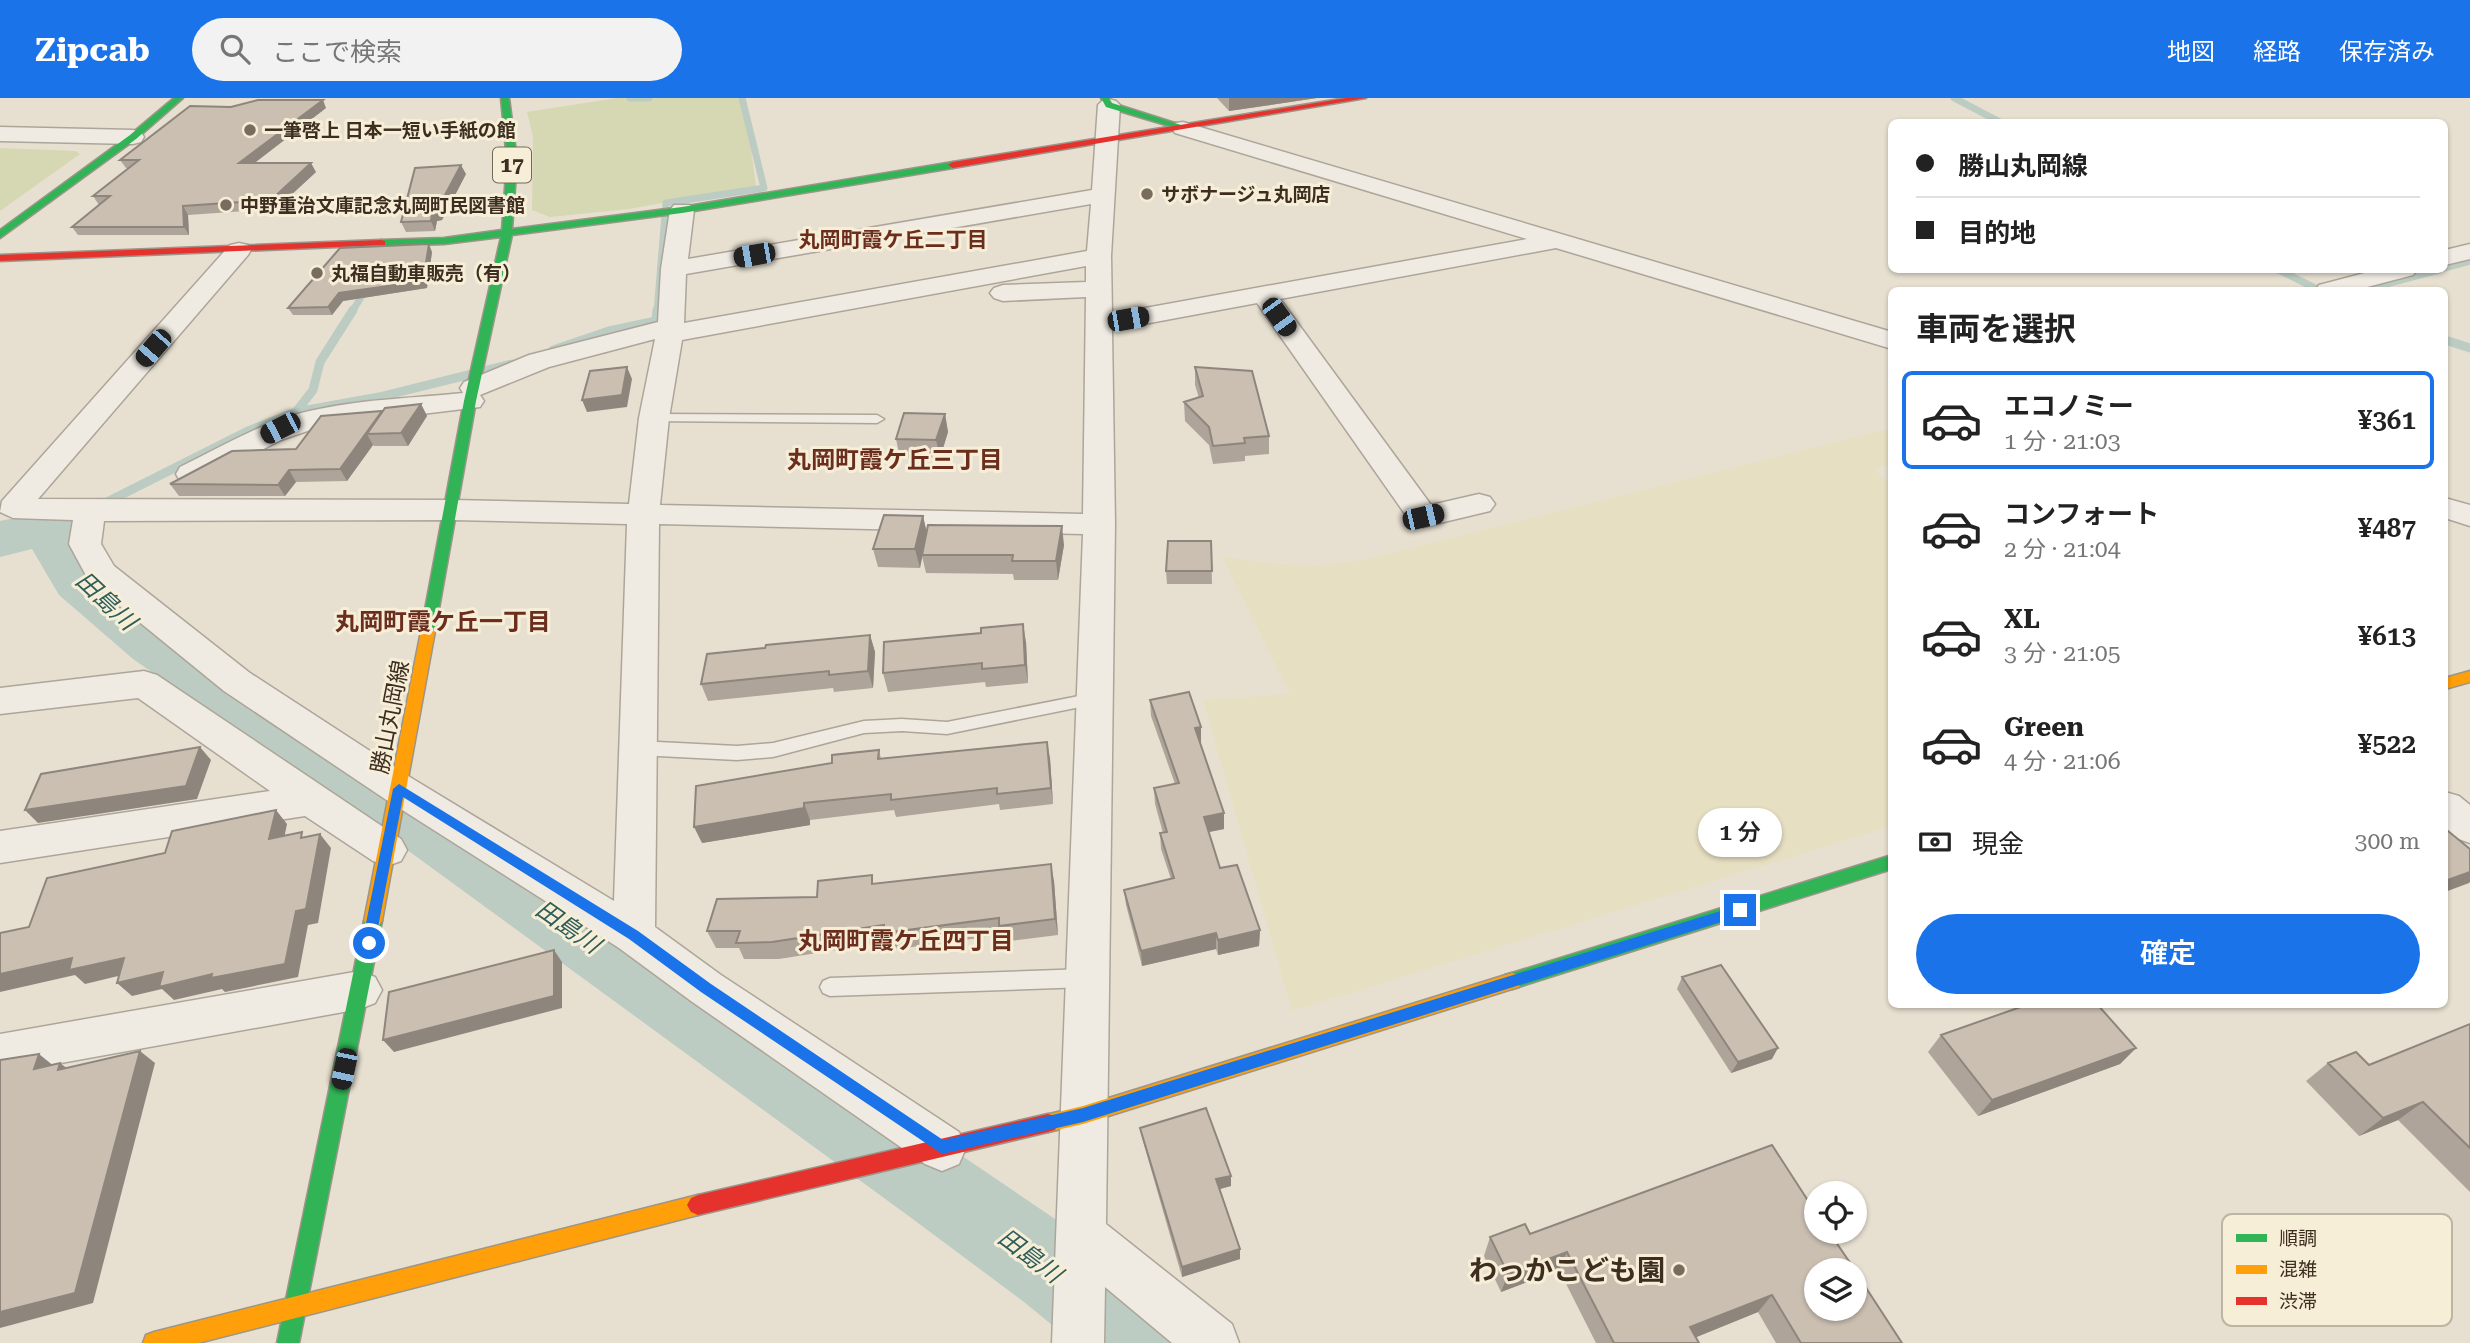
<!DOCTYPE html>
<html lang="ja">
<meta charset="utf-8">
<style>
:root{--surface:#fff;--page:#f2f2f2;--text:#222;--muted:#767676;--line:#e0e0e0;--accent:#1a73e8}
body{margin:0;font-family:"Roboto Serif","Noto Sans JP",serif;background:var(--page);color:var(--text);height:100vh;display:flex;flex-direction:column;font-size:26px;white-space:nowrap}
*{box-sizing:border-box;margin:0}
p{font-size:23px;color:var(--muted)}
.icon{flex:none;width:38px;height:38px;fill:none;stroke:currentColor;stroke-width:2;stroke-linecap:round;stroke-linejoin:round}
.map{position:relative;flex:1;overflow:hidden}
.side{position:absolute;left:1888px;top:189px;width:560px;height:721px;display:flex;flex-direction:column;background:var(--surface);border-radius:10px;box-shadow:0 2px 5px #0004}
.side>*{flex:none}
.banner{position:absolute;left:1888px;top:21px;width:560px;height:154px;border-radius:10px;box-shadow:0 2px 5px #0004;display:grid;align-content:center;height:154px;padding:0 28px;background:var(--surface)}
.controls{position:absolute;left:1804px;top:1083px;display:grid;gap:14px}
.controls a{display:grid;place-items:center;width:63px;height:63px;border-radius:50%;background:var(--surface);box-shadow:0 2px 5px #0004;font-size:35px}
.end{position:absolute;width:32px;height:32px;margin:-16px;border:9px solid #1a73e8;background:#fff;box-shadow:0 0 0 4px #fff}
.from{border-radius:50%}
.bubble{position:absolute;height:49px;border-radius:24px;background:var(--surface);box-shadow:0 2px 5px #0004;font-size:23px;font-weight:600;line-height:49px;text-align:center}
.car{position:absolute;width:21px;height:42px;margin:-21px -10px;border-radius:9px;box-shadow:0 0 5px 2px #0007;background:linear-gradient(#222 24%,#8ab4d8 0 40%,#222 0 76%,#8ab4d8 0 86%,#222 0)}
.banner b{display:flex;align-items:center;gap:24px;height:66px;font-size:26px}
.banner b+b{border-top:2px solid var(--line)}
.banner i{width:18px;height:18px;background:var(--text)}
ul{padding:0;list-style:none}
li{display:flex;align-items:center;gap:21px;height:98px;margin:0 14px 10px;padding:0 14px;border:4px solid transparent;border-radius:10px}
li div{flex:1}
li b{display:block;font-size:26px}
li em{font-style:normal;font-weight:600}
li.selected{border-color:var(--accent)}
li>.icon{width:63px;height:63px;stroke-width:1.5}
h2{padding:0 28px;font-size:32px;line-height:84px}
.pay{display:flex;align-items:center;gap:18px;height:77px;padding:0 28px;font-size:26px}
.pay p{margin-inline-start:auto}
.button{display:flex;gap:14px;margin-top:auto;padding:14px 28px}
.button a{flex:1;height:80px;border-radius:42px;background:var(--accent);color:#fff;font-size:28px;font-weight:600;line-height:80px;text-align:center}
header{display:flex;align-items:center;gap:42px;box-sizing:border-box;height:98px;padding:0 35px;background:var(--accent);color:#fff}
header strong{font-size:33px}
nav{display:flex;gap:38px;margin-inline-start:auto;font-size:24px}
.search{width:490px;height:63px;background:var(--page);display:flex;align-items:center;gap:18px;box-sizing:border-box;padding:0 24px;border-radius:38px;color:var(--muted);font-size:26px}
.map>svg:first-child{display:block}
.farmland{fill:#e6dfc2}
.green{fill:#d6d7b3}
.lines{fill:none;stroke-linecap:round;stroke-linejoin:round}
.stream-far1{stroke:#bcccc2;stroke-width:7}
.stream{stroke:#bcccc2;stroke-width:9}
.river{fill:#bcccc2;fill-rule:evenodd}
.lane-casing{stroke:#ada599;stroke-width:3}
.street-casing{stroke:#ada599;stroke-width:3}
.fast-casing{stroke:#9c958a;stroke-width:3}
.slow-casing{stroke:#9c958a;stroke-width:3}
.jam-casing{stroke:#9c958a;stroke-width:3}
.lane{fill:#efebe3;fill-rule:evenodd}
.street{fill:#efebe3;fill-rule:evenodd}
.fast{fill:#30b455;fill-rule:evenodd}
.slow{fill:#ff9f0a;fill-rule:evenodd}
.jam{fill:#e5322d;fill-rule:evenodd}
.wall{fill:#afa499}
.shaded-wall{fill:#8e867d}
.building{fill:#cbbfb2;stroke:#8e867d;stroke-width:2}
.route{fill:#1a73e8}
.poi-dot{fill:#786c5e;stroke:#f7eed8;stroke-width:2.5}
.labels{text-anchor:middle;stroke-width:6;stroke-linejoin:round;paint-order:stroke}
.far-poi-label{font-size:19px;font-weight:bold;fill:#3d2e20;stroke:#f7eed8;text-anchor:start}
.shield{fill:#f7eed8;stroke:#756857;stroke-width:2}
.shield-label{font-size:21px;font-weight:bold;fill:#3d2e20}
.far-neighbourhood-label{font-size:21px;font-weight:bold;fill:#6b2e1e;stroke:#f7eed8}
.street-label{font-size:23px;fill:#3d2e20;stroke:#f7eed8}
.neighbourhood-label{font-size:24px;font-weight:bold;fill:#6b2e1e;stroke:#f7eed8}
.water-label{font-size:24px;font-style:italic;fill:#2f5d5a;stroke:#f7eed8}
.near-poi-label{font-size:28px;font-weight:bold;fill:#3d2e20;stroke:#f7eed8;text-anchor:end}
.key{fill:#f7eed8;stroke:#bfb4a1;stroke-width:2}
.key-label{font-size:19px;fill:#3d2e20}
</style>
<header>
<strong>Zipcab</strong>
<div class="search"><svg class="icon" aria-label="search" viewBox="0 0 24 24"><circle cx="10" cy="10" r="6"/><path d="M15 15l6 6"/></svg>ここで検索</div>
<nav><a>地図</a><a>経路</a><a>保存済み</a></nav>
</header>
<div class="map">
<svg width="2470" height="1245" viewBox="0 0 2470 1245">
<rect width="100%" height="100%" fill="#e7e0d1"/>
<!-- farmland -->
<path class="farmland" d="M1892,330v36l-19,5 19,17v340l-600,185 -89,-311 87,-6 -68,-137 56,7 44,1 45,-6z"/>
<!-- green -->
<path class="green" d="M617,0h127l12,88 -127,23 -79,8 -18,-7 1,-73 -6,-25z
M0,50l76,3 4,3 -80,57z"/>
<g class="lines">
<!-- stream-far1 -->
<path class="stream-far1" d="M630,0h19
M1954,0l46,24
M2445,170l25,-7
M2279,172l40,20
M2363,192l76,-20
M352,214l14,-23
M657,214l9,-109 98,-15 -22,-90"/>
<!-- stream -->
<path class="stream" d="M2445,242l25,8
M553,252l56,-19 47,-10 1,-11
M296,314l17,-22 7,-28 33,-52
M103,406l145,-73 48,-19 83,-15 133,-33
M47,430l31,-13"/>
<!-- river -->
<path class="river" d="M47,413l19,5 33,53 76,60 283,185 628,426 90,71 13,32h-115l-50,-41 -114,-85 -500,-365 -277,-193 -74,-64 -27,-46 -32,8v-36z"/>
<!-- lane casing -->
<g class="lane-casing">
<path id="lane" d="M654,316l223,1 7,4 -7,4 -228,-2v-6z
M1094,595l9,6 -3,4 -153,31 -45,-3 -38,2 -91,24 -36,3 -99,-5 -6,-2 -3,-5 3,-5 6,-2 99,5 36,-3 91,-22 38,-2 45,3z
M1086,871l7,3 3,6 -3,6 -7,3 -256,9 -7,-3 -3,-6 3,-6 7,-3z"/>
</g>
<!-- street casing -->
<g class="street-casing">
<path id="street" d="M1109,1l7,2 4,4 -9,151 1,58 415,-75 -352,-106 -3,-5 3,-5 8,-1 709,210v17l-336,-101 -276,51 151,206 48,-11 11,3 5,7 -5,7 -67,16 -11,-3 -155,-221 -145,27 3,194 -9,700 126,100 7,19h-67l-67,-56 -1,56h-52l31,-809 -424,-10 -4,403 66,48 238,157 7,16 -7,16 -17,7 -17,-7 -234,-163 -72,-53 -234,-149 -161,-108 -135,-110 -20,-37 4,-24 -60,-2 -13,-6 2,-11 228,-256 9,-2 9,2 3,5 -3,5 -210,244 415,1 176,4 10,-86 16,-79 -106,28 -69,28 4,6 -4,6 -158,19 -41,14 -79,41 -11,2 -11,-2 -4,-7 4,-7c45,-22 89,-49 139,-58 47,-10 97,-11 144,-16l-3,-5 4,-6 65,-27 129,-33 3,-53 9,-59 4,-5h16l4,5 -6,49 404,-69 6,-85 4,-4zM1091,106l-4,47 -403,72 2,-49zM1086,168v16l-83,3 -9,3 -4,5 4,5 9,3 83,-4 -3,217 -423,-9 9,-87 13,-78zM453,422l174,4 -13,377 -201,-122 -163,-106 -136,-107 -13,-22 3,-23z
M0,29l133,3 8,2 3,5 -3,5 -8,2 -133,-3z
M2470,146v15l-25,6v-15z
M2376,172h41l-4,5 -57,15h-41l4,-5z
M2445,400l25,7v21l-25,-8z
M144,573l13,4 244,164 6,11 -6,11 -14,5 -14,-5 -68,-45 -305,47v-32l270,-40 -132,-93 -138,16v-26z
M2445,694l14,4 11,9v38l-14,-5 -11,-9z
M360,873l15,6 7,13 -7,13 -15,6 -360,65v-40z"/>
</g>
<!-- fast casing -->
<g class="fast-casing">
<path id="fast" d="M174,0h9l-47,41 -136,99v-8l130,-95z
M501,0h8l8,62 -5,69 170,-22 271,-45 5,3 -5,3 -271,45 -170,22 -36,166 -41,230 -7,5 -7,-5 43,-230 37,-164 -57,7 -63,2 -5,-3 5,-3 63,-2 58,-8 5,-70z
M1101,0h8l3,5 69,22 -5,3 -70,-21z
M1892,757v14l-380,120 -7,-2 -2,-6 2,-6 7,-2z
M373,816l6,2 3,5 -83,422h-22l87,-422 3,-5z"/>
</g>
<!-- slow casing -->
<g class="slow-casing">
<path id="slow" d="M428,528l7,5 -53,290 -3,5 -6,2 -6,-2 -3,-5 57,-290z
M2470,573v11l-25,7v-11z
M1512,875l7,2 2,6 -2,6 -7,2 -429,135 -35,8 -7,-2 -3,-7 3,-7 42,-10z
M698,1097l7,3 4,7 -4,7 -7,3 -500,128h-55l3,-8 8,-3z"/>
</g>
<!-- jam casing -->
<g class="jam-casing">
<path id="jam" d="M1346,0h20l-413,70 -5,-3 5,-3z
M381,142l4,1v4l-385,16v-6z
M1048,1016l7,2 3,7 -3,7 -7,2 -350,83 -7,-3 -4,-7 4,-7 7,-3z"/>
</g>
<!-- lane -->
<use href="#lane" class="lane"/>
<!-- street -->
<use href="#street" class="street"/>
<!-- fast -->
<use href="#fast" class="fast"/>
<!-- slow -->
<use href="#slow" class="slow"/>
<!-- jam -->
<use href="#jam" class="jam"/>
</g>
<!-- wall -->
<path class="wall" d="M1217,0h100l-88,13z
M326,10l-72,55 62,9 -40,37 -88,6 1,20h-111l-6,-8 27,-22 -6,-9 36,-28h-3l-6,-8z
M466,76l-24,46 -5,1 -2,10 -29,1 -5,-10z
M432,154l-5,36 -84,13 -11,14h-39l-5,-7z
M1195,269l74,69v18l-24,2v5l-32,3 -4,-19 -24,-24 -1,-19 15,-4 -4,-13z
M421,306l6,12 -19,30h-34l-1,-1 -26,36 -51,1 -11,14h-106l-9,-12 126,-35 86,-38z
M945,316l3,18 -8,26h-40l-4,-19z
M923,418l4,17 137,12 -6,35h-44l-1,-6 -87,-1 -4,-17 -2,12 -42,-1 -5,-18z
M1211,443l1,43h-45l-1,-13z
M870,537l5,17 -2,36 -39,4 -1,-4 -125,13 -7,-17 64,-36z
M1026,544l2,41 -42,4 -1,-5 -97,10 -5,-19z
M1150,602l51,43h-1l24,86 -15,3 11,36 40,62 -1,16 -41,9 -2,-6 -74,17 -16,-61 -2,-15 47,-11 -10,-30 -1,-16h3l-8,-29 -1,-16 21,-4 -24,-68z
M879,652l2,9 169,-1 3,46 -53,6 -1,-6 -103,13 -2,-7 -84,10v5l-108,18 130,-80z
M1054,783l4,54 -55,7 -2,-7 -111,15 -3,-8 -108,17h-35l-5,-11h-23l-9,-17 110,-34 58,-13z
M1682,879l90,82 -41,14 -54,-84z
M2470,926v168l-72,-72 -39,16 -53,-55 22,-18 41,2z
M1941,937l195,13 -16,16 -142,52 -50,-64z
M1140,1030l91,58 -11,3 20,70 -58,18 -40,-139z
M1772,1047l130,198h-126l-18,-31 -62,25 3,6h-103l-37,-73 -58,22 -17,-36 6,-19 40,-3z"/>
<!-- shaded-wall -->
<path class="shaded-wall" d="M1229,0h88l-88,13z
M323,2l3,8 -83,64 -4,-9z
M311,65l5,9 -40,37 -5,-9z
M461,67l5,9 -24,46 -5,1 -2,10 -4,-10 1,-10z
M183,108l5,9 1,20 -5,-8z
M429,146l3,8 -5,36 -84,13 -11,14 -4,-8 11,-14z
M627,269l5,12 -5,28 -40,5 -5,-12z
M421,306l6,12 -19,30 -7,-13z
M382,313l-15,23 6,11 -26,36 -7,-12z
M945,316l3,18 -8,26 -4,-18z
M289,372l7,12 -11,14 -7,-11z
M923,418l4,18 -7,34 -5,-19z
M1062,428l2,19 -6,35 -2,-19z
M1023,526l3,18 2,41 -3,-18z
M870,537l5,17 -2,36 -5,-17z
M1201,629v16l-6,1v-16z
M1047,644l3,16 3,46 -2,-16z
M200,649l11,13 -14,39 -159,24 -13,-13z
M804,705l6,17v5l-108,18 -8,-16z
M276,712l11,14 -6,29 -12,-14z
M1224,715v16l-20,4v-16z
M320,736l11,14 -13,75 -10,2 -10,52 -73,15 -3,-3 -48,11 -12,-11 -30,7 -15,-13 46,-11 49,2 84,-63z
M1051,766l3,17 4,54 -3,-16z
M2470,774v10l-1,1 -24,9v-11z
M1260,832l-1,16 -41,9v-15z
M1216,835v16l-74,17 -1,-15z
M554,852l8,12v46l-168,44 -11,-12z
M72,860h52l15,13 -54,13 -10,-9 -75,17v-18z
M1778,950l-6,11 -41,14 7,-11z
M2136,950l-16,16 -142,52 14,-16z
M140,953l15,12 -62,240 -93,25v-16z
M39,956l16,13 -21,2z
M60,965l17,13 -19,-6z
M2423,1004l-25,18 -39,16 24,-18z
M1231,1078v10l-15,4v-11z
M1240,1151v10l-58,18v-10z
M1567,1154l-8,18 -58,22 7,-18z
M1772,1197l-14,17 -76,31 8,-16z"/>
<!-- building -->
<path class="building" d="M258,2h65l-84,63h72l-40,37 -88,6 1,21h-112l38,-31h-17l46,-36h-19l70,-54 41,1z
M461,67l-24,45 -5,1 -1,10 -30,1 14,-54z
M429,146l-6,37 -84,12 -11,14 -40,1 52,-60z
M627,269l-5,28 -40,5 8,-29z
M1195,269l57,4 17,65 -25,2 1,5 -32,3 -4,-19 -25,-25 19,-6z
M421,306l-20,29 -34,1 18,-26z
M382,313l-42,58 -51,1 -11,15 -108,-1 62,-33 64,-2 25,-33z
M904,315l41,1 -9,26 -40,-1z
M884,417l39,1 -8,33h-42z
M928,427l134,1 -6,35h-44l1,-6h-91z
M1168,443h43l1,30h-46z
M1023,526l2,41 -43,4v-6l-99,10 1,-31 97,-9v-5z
M870,537l-2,36 -39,4v-4l-128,13 6,-30 58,-6 1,-3z
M1189,594l12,35 -6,1 29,85 -20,4 16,51 17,-3 23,65 -42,10 -2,-7 -75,18 -17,-61 50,-12 -14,-45 7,-1 -13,-44 25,-5 -29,-83z
M1047,644l4,46 -54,6v-6l-106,12v-6l-87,9v5l-110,19 2,-41 136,-23v-8l47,-5 -1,9z
M200,649l-14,39 -161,24 16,-36z
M276,712l-7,29 33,-7 -1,6 19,-4 -14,75 -10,2 -11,53 -74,14 1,-4 -53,13 4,-15 -46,11 7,-25 -55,12 3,-12 -72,16v-41l29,-6 18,-49 118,-25 7,-22z
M2448,733l22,18v23l-25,9v-49z
M1051,766l4,55 -56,7v-8l-115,15v-8l-112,17 -36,1 4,-12h-33l10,-32 100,-2 1,-16 54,-6v9z
M554,852v46l-171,44 6,-48z
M1721,867l57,83 -40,14 -56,-85z
M2029,906h68l39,44 -144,52 -51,-65z
M2470,926v124l-47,-46 -40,16 -55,-55 28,-11 13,13z
M140,953l-65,242 -75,19v-252l39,-6 -5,15 26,-6 -2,7z
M1206,1010l25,68 -15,3 24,70 -58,18 -42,-139z
M1772,1047l44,68v19h13l26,38h-39v39h39v-38l47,72h-101l-29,-48 -82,32 9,16h-85l-47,-91 -59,22 -18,-37 35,-13 5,10z"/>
<!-- route -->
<path class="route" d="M399,686l239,147 73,53 232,156 140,-32 657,-203 6,5 -6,6 -657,206 -141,32 -241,-162 -72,-53 -226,-142 -28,146 -6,6 -5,-2 -2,-4 31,-154z"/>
<!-- markers -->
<g class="poi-dot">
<circle cx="250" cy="32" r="7"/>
<circle cx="1147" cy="96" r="7"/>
<circle cx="226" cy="107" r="7"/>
<circle cx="317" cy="175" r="7"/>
<circle cx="1679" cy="1172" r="7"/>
</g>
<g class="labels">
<!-- far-poi labels -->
<g class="far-poi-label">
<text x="264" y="39">一筆啓上 日本一短い手紙の館</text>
<text x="1161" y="103">サボナージュ丸岡店</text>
<text x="240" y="114">中野重治文庫記念丸岡町民図書館</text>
<text x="331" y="182">丸福自動車販売（有）</text>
</g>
<!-- shield labels -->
<rect class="shield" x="493" y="49.5" width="38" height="35" rx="5"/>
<g class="shield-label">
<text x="512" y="74">17</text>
</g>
<!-- far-neighbourhood labels -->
<g class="far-neighbourhood-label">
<text x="893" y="149">丸岡町霞ケ丘二丁目</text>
</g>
<!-- street labels -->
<g class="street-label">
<text transform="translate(390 619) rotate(-79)" y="8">勝山丸岡線</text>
</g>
<!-- neighbourhood labels -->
<g class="neighbourhood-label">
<text x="895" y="370">丸岡町霞ケ丘三丁目</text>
<text x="443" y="532">丸岡町霞ケ丘一丁目</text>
<text x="906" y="851">丸岡町霞ケ丘四丁目</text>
</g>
<!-- water labels -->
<g class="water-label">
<text transform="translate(106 503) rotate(43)" y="8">田島川</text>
<text transform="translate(568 829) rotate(35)" y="8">田島川</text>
<text transform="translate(1030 1158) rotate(37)" y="8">田島川</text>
</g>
<!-- near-poi labels -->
<g class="near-poi-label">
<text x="1665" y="1182">わっかこども園</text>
</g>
</g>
<!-- legend -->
<rect x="2222" y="1116" width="230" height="112" rx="10" class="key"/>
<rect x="2236" y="1136" width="31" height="8" fill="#30b455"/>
<rect x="2236" y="1167" width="31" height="9" fill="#ff9f0a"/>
<rect x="2236" y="1199" width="31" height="8" fill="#e5322d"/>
<g class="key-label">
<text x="2279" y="1147">順調</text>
<text x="2279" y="1178">混雑</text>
<text x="2279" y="1210">渋滞</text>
</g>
</svg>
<div class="controls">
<a><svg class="icon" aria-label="locate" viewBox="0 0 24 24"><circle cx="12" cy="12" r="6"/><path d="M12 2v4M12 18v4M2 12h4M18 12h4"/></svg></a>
<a><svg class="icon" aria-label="layers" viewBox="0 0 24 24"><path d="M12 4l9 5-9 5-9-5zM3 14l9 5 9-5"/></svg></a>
</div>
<i class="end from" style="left:369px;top:845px"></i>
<i class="end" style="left:1740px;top:812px"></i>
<div class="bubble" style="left:1698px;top:710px;width:84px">1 分</div>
<i class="car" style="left:754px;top:157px;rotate:260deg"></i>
<i class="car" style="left:1279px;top:219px;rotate:144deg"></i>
<i class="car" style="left:1128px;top:221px;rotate:80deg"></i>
<i class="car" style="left:153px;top:250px;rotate:221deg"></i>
<i class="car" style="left:280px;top:330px;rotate:243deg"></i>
<i class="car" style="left:1423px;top:419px;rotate:77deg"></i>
<i class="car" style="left:344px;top:971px;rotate:192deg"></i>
<div class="banner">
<b><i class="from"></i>勝山丸岡線</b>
<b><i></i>目的地</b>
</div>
<section class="side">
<h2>車両を選択</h2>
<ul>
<li class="selected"><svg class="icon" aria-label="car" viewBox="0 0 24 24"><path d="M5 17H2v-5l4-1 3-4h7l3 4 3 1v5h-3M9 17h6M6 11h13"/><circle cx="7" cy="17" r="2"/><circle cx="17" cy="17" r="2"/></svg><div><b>エコノミー</b><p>1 分 · 21:03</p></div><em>¥361</em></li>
<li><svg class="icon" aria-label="car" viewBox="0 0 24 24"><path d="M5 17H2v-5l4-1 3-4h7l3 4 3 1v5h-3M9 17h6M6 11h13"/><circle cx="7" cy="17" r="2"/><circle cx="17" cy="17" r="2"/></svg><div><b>コンフォート</b><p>2 分 · 21:04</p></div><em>¥487</em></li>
<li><svg class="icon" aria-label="car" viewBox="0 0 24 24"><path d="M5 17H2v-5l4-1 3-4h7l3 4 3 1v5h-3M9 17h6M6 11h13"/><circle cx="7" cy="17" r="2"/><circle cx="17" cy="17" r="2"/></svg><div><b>XL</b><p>3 分 · 21:05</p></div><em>¥613</em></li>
<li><svg class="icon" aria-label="car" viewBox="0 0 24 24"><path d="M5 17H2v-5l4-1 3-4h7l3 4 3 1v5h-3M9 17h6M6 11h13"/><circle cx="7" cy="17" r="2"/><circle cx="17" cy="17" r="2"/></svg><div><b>Green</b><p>4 分 · 21:06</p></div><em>¥522</em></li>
</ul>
<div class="pay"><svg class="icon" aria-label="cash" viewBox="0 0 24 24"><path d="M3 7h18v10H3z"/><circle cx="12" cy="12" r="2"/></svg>現金<p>300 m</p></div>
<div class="button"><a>確定</a></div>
</section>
</div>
